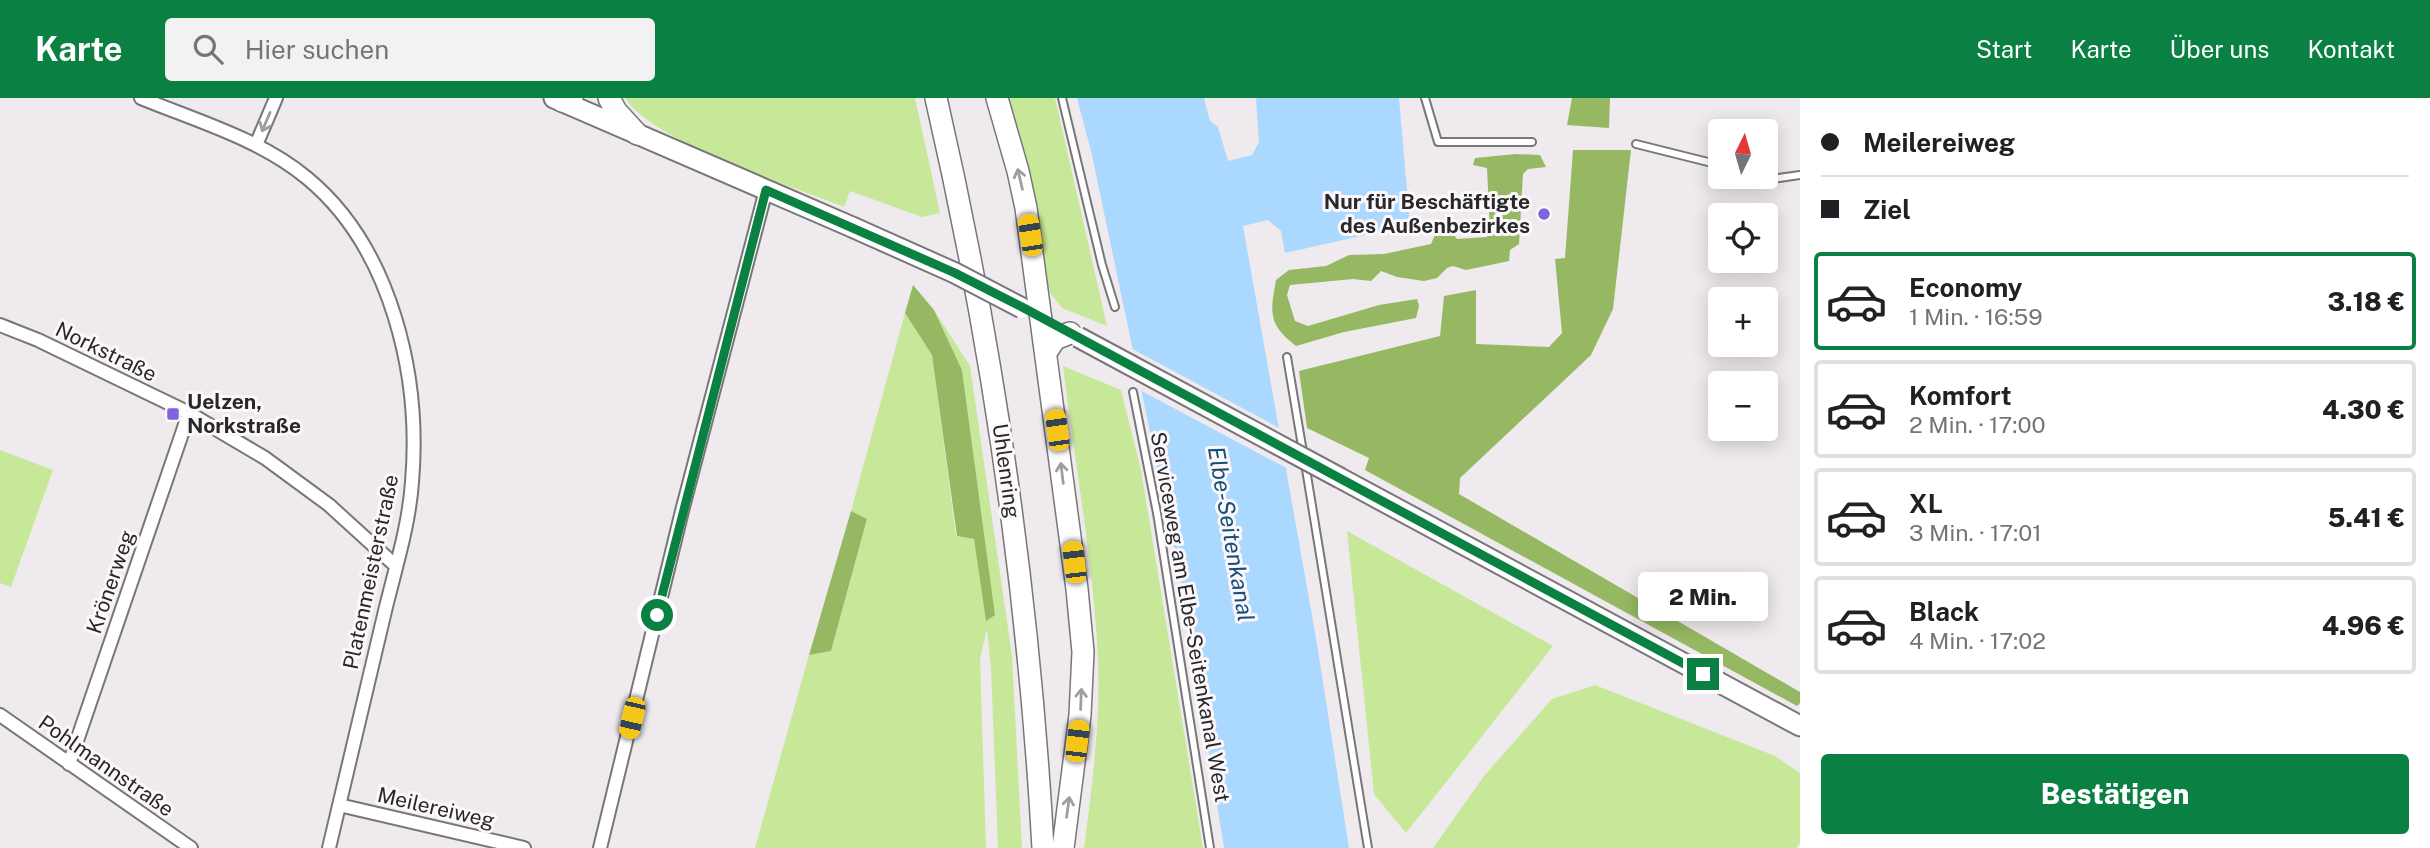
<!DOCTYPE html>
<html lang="de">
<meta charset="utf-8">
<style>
:root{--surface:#fff;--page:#f2f2f2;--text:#202124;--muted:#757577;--line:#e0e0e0;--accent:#0b8043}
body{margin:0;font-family:"Public Sans",sans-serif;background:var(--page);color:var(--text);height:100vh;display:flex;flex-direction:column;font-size:26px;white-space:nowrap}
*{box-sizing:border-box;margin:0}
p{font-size:23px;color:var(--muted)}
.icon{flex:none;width:38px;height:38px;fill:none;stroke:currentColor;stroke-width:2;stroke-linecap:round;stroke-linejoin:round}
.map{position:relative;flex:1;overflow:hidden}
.sheet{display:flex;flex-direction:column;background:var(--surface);width:630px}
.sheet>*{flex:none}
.hud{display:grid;align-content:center;height:154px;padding:0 21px;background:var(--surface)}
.needle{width:46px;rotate:5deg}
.tools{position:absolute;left:1708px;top:21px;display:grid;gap:14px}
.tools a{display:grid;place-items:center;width:70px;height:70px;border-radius:7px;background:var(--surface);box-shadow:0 4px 18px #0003;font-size:35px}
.end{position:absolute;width:32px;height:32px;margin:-16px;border:9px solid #0b8043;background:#fff;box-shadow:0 0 0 4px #fff}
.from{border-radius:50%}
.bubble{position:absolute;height:49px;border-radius:7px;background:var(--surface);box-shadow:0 4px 18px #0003;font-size:23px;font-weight:800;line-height:49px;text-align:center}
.car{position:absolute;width:21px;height:42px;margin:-21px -10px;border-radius:9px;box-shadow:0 0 5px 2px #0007;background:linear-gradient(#f5c518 24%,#345 0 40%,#f5c518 0 76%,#345 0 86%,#f5c518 0)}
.hud b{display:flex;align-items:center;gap:24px;height:66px;font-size:26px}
.hud b+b{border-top:2px solid var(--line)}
.hud i{width:18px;height:18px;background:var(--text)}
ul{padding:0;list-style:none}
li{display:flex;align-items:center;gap:21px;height:98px;margin:0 14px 10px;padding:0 7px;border:4px solid var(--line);border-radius:7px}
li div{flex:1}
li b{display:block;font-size:26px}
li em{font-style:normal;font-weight:800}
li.on{border-color:var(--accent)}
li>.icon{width:63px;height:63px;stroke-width:1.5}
.button{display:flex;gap:14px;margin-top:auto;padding:14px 21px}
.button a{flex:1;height:80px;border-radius:7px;background:var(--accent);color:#fff;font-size:28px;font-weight:800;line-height:80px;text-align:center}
header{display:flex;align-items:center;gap:42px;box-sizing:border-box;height:98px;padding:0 35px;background:var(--accent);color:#fff}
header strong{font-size:33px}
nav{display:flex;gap:38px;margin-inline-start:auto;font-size:24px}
.search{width:490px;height:63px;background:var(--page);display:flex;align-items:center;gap:18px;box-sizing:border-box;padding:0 24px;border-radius:7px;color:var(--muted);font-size:26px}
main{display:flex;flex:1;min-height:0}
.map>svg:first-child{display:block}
.green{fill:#c7e899}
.forest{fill:#96b862}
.water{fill:#abd8ff}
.pier{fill:#eeeaed}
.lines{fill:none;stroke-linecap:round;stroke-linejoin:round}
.service-casing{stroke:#797679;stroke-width:10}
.minor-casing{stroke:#797679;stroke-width:16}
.primary-casing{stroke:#797679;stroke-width:23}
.trunk-casing{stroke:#797679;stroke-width:24}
.service{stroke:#fff;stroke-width:6}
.minor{stroke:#fff;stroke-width:12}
.primary{stroke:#fff;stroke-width:19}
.trunk{stroke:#fff;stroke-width:21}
.primary-bridge-casing{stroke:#797679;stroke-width:23;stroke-linecap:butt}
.primary-bridge{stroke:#fff;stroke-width:19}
.oneway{stroke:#9f9e9f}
.route{stroke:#0b8043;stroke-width:9}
.poi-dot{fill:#8263de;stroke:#fbf7fb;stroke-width:2.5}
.labels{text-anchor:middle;stroke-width:6;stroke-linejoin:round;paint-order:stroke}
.poi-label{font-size:21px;font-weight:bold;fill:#292829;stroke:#fbf7fb;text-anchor:end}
.street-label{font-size:21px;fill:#292829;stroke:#fbf7fb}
.water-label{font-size:23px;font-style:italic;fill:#144f78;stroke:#fbf7fb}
</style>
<header>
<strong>Karte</strong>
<div class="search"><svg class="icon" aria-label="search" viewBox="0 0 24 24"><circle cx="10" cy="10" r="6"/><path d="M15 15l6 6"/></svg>Hier suchen</div>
<nav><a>Start</a><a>Karte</a><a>Über uns</a><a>Kontakt</a></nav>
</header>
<main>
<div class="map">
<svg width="1800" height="750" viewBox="0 0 1800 750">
<rect width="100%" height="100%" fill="#eeeaed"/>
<!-- green -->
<path class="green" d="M625,0h290l25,115 -18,4 -72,-26 -6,16c-52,-21 -191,-65 -219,-109z
M1009,0h46l52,228 -45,-18 -11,-14 -7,-20 -10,-71z
M934,212l36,56 42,290 10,192h-24l-7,-180 -4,-39 -7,30 6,189h-231l54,-193 22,-4 36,-131 -16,-9 54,-198 27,42 24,181 18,2 12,82 9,-5 -33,-245z
M1063,268l58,24 20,80 62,378h-119c9,-68 18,-138 13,-207 -6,-92 -23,-184 -34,-275z
M0,352l53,20 -42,117 -11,-4z
M1347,433l206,115 -147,187 -32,-39z
M1595,587l180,71 25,17v70l-4,5h-363l51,-72 68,-77z"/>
<!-- forest -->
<path class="forest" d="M1572,0h38l-1,30 -42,-3z
M1573,52h58l-18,159 -22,46 -131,123 -1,16 341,198v11l-3,3 -432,-236 4,-12 -62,-30 -8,-57 141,-35 4,-40 32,-6v54l73,3 13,-14 -7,-74 10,-1z
M1516,56l24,1 6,12 -18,2 -5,5 -4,70 -9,6 -1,11 -43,9 -13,-4 -6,2 -10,10 -13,3 -27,-4 -16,-6 -10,10 -18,-2 -63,6 -3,10 8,26 13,5 71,-21 38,-6 2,7 -3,12 -72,14 -48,14c-28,-22 -26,-33 -20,-66l13,-10 37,-4 23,-11 35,-1 47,-10 7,-16 10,-1 9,12 30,-2 3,-6 -3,-63 -14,-3 2,-7z
M913,187l21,25 28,60 33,245 -9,6 -12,-82 -17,-3 -25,-181 -27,-42z
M851,413l16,8 -36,132 -22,4z"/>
<!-- water -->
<path class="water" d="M1077,0h127l6,23 8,6 10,34 24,-6 7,-13 -3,-44h143l11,127 -125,28 -4,-22 -13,-11 -25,6 74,418 32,204h-125l-42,-263 -90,-430z"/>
<!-- pier -->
<path class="pier" d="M1127,248l156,84 7,40 -154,-82z"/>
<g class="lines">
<!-- service casing -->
<g class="service-casing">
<path id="service" d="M1062,0l40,167 13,42
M1425,0l13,44h94
M1636,46l84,21
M1765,79l7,2 28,-4
M1287,259l16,95
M1133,294l24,121 53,335
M1305,365l63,385"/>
</g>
<!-- minor casing -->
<g class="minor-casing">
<path id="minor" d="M141,0c56,23 119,41 166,80 85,70 114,199 105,304 -3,44 -17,87 -27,129 -19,79 -38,158 -56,237
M256,47l20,-47
M0,227l38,15 151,73 76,45 64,47 67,61
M0,617l191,133
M69,666l120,-351
M339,707l185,43
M600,750l82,-337 84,-321"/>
</g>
<!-- primary casing -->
<g class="primary-casing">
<path id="primary" d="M554,0l298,129
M1340,380l460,248"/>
</g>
<!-- trunk casing -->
<g class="trunk-casing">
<path id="trunk" d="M609,0l7,13 21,23
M936,0c57,247 93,497 107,750
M997,0l21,73 8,37 51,381 6,63 -3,63 -17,133
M562,3l10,-3
M1047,253l8,-12 15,-6"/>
</g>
<!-- service -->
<use href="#service" class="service"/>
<!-- minor -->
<use href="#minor" class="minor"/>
<!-- primary -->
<use href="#primary" class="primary"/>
<!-- trunk -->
<use href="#trunk" class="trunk"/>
<!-- primary-bridge casing -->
<g class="primary-bridge-casing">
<path id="primary-bridge" d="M852,129l103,46 67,35
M1078,239l262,141"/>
</g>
<!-- primary-bridge -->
<use href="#primary-bridge" class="primary-bridge"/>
</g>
<!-- one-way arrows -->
<defs><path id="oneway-shaft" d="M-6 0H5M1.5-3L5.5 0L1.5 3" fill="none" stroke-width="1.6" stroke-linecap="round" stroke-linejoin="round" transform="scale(1.75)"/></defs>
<g class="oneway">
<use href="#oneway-shaft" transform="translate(266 24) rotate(113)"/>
<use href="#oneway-shaft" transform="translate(1020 81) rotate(-103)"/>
<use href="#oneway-shaft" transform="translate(1062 375) rotate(-97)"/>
<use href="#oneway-shaft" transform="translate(1081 601) rotate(-88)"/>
<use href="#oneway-shaft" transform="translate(1068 709) rotate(-82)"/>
</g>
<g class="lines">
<!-- route -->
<path class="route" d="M657,517l109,-425 189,83 67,34 681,367"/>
</g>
<!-- markers -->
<g class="poi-dot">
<circle cx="1544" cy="116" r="7"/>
<rect x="166" y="309" width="14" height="14" rx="3.5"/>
</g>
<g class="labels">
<!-- poi labels -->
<g class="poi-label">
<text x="1530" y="111">Nur für Beschäftigte<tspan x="1530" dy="24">des Außenbezirkes</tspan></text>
<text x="187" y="311" text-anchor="start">Uelzen,<tspan x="187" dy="24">Norkstraße</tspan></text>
</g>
<!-- street labels -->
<g class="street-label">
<text transform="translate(106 254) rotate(26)" y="7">Norkstraße</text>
<text transform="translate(1006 373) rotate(82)" y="7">Uhlenring</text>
<text transform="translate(371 474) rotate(-78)" y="7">Platenmeisterstraße</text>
<text transform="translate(111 484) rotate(-71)" y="7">Krönerweg</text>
<text transform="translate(1190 519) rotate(80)" y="7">Serviceweg am Elbe-Seitenkanal West</text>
<text transform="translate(106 668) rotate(35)" y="7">Pohlmannstraße</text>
<text transform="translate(436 710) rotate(13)" y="7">Meilereiweg</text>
</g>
<!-- water labels -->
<g class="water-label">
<text transform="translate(1231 436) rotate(80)" y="8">Elbe-Seitenkanal</text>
</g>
</g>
</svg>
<div class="tools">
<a><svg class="needle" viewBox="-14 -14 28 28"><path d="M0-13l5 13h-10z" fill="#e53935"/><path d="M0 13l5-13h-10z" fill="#757577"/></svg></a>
<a><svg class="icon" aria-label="locate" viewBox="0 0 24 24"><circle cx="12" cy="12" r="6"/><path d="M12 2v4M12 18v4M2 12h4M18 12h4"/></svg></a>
<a>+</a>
<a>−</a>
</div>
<i class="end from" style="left:657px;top:517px"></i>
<i class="end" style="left:1703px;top:576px"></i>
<div class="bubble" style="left:1638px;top:474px;width:130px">2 Min.</div>
<i class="car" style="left:1030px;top:137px;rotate:351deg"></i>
<i class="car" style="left:1057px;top:332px;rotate:352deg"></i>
<i class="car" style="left:1074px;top:464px;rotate:353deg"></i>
<i class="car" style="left:632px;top:620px;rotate:193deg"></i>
<i class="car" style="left:1077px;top:643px;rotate:7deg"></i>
</div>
<section class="sheet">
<div class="hud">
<b><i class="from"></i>Meilereiweg</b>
<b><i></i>Ziel</b>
</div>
<ul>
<li class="on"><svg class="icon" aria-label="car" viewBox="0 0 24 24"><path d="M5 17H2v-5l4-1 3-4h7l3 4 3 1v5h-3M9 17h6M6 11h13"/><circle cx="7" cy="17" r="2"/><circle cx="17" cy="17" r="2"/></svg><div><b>Economy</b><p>1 Min. · 16:59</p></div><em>3.18 €</em></li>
<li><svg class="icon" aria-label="car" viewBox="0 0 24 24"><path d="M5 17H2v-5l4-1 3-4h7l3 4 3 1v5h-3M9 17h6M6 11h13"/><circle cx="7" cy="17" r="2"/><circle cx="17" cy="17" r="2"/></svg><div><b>Komfort</b><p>2 Min. · 17:00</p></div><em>4.30 €</em></li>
<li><svg class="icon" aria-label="car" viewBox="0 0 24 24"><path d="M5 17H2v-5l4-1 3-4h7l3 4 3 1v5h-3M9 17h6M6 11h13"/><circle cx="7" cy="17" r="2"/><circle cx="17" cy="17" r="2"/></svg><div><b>XL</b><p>3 Min. · 17:01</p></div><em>5.41 €</em></li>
<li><svg class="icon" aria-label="car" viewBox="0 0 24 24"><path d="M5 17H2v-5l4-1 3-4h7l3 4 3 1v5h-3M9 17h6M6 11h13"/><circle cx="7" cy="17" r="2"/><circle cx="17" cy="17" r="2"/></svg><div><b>Black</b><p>4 Min. · 17:02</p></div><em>4.96 €</em></li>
</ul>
<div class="button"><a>Bestätigen</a></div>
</section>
</main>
